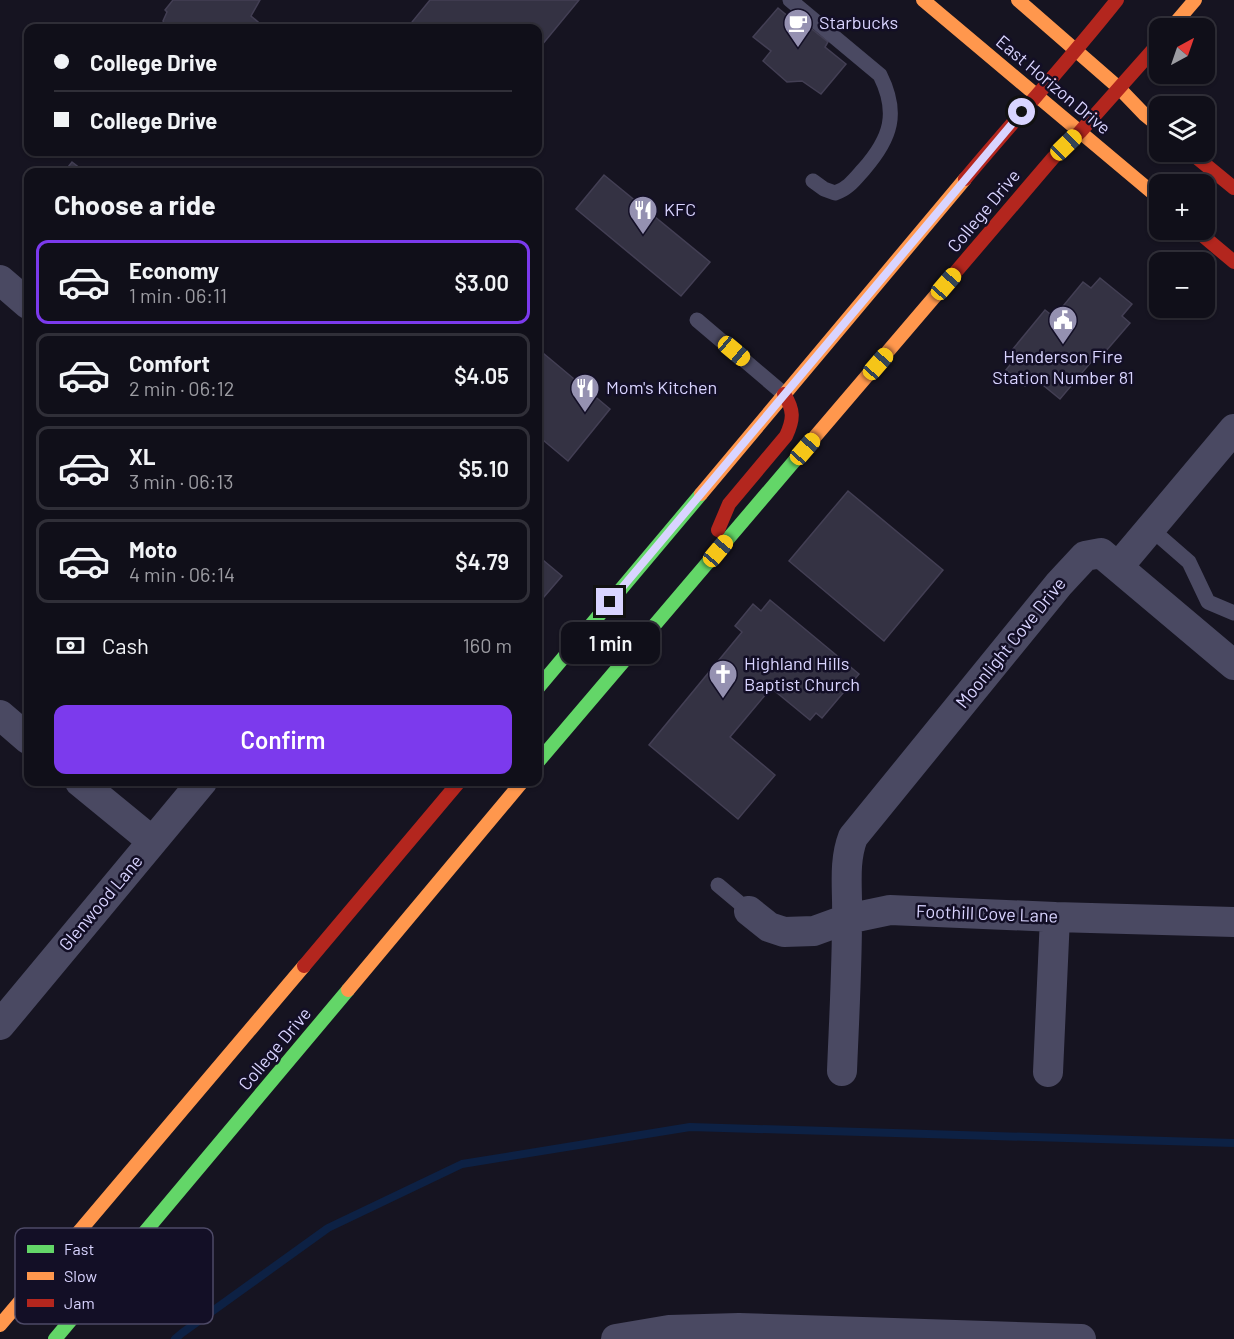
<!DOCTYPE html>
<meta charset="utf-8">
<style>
:root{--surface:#100f19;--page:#1e1d26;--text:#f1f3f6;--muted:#9c9ca2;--line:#302f38;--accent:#7c3aed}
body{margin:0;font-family:Barlow,sans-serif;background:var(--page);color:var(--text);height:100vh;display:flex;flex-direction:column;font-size:22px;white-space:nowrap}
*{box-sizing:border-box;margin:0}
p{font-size:20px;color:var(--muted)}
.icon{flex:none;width:33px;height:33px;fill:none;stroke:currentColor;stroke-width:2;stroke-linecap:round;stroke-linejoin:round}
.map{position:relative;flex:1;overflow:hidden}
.drawer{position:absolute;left:24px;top:168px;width:518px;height:618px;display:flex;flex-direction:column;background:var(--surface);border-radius:12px;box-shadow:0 2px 4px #0004,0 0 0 2px var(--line)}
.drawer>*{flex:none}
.hud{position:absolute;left:24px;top:24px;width:518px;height:132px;border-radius:12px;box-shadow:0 2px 4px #0004,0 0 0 2px var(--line);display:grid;align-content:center;height:132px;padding:0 30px;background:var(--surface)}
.needle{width:39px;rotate:40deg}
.controls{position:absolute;left:1149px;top:18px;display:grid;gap:12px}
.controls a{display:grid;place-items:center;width:66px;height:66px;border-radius:12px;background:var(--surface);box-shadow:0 2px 4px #0004,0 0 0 2px var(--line);font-size:30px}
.end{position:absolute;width:27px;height:27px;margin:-14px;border:8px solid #d9d4ff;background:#111;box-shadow:0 0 0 3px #111}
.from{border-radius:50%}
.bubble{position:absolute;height:42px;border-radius:12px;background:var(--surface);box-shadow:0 2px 4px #0004,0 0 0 2px var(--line);font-size:20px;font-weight:600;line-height:42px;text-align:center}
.car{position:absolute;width:18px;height:36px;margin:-18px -9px;border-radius:8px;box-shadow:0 0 4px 2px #0007;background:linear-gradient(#f5c518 24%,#345 0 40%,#f5c518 0 76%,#345 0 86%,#f5c518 0)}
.hud b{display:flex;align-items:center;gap:21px;height:57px;font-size:22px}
.hud b+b{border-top:2px solid var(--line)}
.hud i{width:15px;height:15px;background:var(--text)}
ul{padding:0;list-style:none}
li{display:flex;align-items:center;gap:18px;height:84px;margin:0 12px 9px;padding:0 18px;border:3px solid var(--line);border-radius:12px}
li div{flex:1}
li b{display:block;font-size:22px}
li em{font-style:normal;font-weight:600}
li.on{border-color:var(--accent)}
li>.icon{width:54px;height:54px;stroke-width:1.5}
h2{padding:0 30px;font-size:27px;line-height:72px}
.pay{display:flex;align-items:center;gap:15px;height:66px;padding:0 30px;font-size:22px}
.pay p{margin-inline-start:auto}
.action{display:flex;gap:12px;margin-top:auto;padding:12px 30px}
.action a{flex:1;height:69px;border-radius:12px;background:var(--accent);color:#fff;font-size:24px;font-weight:600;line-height:69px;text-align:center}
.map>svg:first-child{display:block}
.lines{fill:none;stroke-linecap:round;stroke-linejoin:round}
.stream{stroke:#0d2144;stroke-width:8}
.building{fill:#343243;stroke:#433f54;stroke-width:1.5}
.lane{stroke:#4a4962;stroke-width:15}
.street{stroke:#4a4962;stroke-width:30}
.fast{stroke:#63d668;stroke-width:14}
.slow{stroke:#ff974d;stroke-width:14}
.jam{stroke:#b3261e;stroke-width:14}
.route{stroke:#d9d4ff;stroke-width:8}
.labels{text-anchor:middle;stroke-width:5;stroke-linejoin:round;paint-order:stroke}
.poi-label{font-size:18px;fill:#d9d4ff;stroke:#130f26;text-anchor:start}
.street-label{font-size:18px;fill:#d9d4ff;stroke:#130f26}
.key{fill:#130f26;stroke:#4e4a67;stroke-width:1.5}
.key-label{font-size:16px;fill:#d9d4ff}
</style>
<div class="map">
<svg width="1234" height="1339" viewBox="0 0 1234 1339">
<rect width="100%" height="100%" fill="#161421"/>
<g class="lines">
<!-- stream -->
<path class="stream" d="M175,1339l7,-6 146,-105 134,-64 228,-37 544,16"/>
</g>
<!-- building -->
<path class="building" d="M173,0h87l-9,16 7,6 -4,6h-87l-4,-7 4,-9 -2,-2z
M430,0h149l-42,51v-23h-117l-8,-6z
M778,8l22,18 3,-4 25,20 -3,5 21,17 -25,30 -19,-13 -15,1 -24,-21 8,-10 -18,-14z
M72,162l13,10h-21z
M604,175l106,87 -29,34 -105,-87z
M1100,278l32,26 -10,12 8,7 -30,35 -3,-3 -37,44 -27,-22 -8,9 -19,-16 8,-10 -6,-5 37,-45 9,7 29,-35 8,6z
M537,348l73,61 -42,52 -31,-26z
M848,491l95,79 -59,71 -95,-80z
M537,537l6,5 -6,8z
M537,555l25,21 -25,29z
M770,600l89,74 -37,44 -6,-5 -6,7 -39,-32 -41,49 45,38 -37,44 -89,-74 93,-113 -7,-6 18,-22 8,7z"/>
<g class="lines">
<!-- lane -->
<path class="lane" d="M790,0l90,75c19,38 11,63 -16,94 -9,10 -16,20 -29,24l-11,-4 -11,-8
M697,320l87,74
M1150,528l39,34 19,40 26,11
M718,885l31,26"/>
<!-- street -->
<path class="street" d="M0,280l28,24
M1118,567l116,-138
M0,715l28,24
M80,782l72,59
M749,911l20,16 15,5 30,-1 33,-12 43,-9 165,7 179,5
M0,1025l202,-243
M842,1071c2,-51 5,-102 5,-153 1,-28 -4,-55 6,-81l206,-253 26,-28 16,-3 133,112
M1048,1072l7,-155
M616,1339l53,-9 70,-2 342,11"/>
<!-- fast -->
<path class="fast" d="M537,689l164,-195
M537,763l265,-311
M55,1339l293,-349"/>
<!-- slow -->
<path class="slow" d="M923,0l237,199
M1018,0l101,88 25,26 16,13
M1171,28l24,-28
M802,452l152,-178
M701,494l264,-315
M348,990l174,-208
M0,1325l304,-359"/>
<!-- jam -->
<path class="jam" d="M1190,152l44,36
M965,179c50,-60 103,-117 152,-179
M1196,230l38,32
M954,274l99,-116 27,-26 80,-90
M718,530l11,-26 57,-68c8,-17 8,-26 -2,-42
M304,966l155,-184"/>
</g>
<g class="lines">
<!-- route -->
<path class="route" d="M610,602l412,-490"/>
</g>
<!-- icons -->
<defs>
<g id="cafe-pin" transform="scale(1.5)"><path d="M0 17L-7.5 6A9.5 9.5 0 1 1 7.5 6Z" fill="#9591b1" stroke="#130f26"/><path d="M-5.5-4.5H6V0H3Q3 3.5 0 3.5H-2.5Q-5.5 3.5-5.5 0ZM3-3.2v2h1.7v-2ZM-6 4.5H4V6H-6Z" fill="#fff"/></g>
<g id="restaurant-pin" transform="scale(1.5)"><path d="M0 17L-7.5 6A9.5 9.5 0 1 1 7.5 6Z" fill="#9591b1" stroke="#130f26"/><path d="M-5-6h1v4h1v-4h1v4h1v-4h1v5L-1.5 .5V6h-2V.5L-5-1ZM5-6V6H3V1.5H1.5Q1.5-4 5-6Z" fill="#fff"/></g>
<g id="civic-pin" transform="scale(1.5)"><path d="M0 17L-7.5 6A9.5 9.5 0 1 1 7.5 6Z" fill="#9591b1" stroke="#130f26"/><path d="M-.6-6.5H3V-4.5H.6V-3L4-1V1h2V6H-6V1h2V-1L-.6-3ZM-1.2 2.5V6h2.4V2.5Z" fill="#fff"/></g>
<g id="church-pin" transform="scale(1.5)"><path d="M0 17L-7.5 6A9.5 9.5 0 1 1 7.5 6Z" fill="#9591b1" stroke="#130f26"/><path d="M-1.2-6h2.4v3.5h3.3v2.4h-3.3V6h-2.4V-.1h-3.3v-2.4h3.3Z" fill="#fff"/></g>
</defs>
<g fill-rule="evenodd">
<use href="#cafe-pin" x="798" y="23"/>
<use href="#restaurant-pin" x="643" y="210"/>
<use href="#civic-pin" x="1063" y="320"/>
<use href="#restaurant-pin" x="585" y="388"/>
<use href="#church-pin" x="723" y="674"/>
</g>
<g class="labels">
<!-- poi labels -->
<g class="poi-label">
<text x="819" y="29">Starbucks</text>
<text x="664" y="216">KFC</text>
<text x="1063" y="363" text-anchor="middle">Henderson Fire<tspan x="1063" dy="21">Station Number 81</tspan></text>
<text x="606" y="394">Mom's Kitchen</text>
<text x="744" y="670">Highland Hills<tspan x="744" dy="21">Baptist Church</tspan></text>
</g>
<!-- street labels -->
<g class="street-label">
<text transform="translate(1053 85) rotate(40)" y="6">East Horizon Drive</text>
<text transform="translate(984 211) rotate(-50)" y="6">College Drive</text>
<text transform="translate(1011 643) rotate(-51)" y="6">Moonlight Cove Drive</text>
<text transform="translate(101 903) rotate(-50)" y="6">Glenwood Lane</text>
<text transform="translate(987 914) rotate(2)" y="6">Foothill Cove Lane</text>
<text transform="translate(275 1049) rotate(-50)" y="6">College Drive</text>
</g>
</g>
<!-- legend -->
<rect x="15" y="1228" width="198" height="96" rx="9" class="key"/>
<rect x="27" y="1245" width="27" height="8" fill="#63d668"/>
<rect x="27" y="1272" width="27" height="8" fill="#ff974d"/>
<rect x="27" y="1299" width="27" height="8" fill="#b3261e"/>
<g class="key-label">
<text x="64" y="1255">Fast</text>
<text x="64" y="1282">Slow</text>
<text x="64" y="1309">Jam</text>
</g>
</svg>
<div class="controls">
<a><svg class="needle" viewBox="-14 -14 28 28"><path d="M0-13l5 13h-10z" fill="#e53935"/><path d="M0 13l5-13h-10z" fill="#9c9ca2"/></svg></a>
<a><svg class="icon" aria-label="layers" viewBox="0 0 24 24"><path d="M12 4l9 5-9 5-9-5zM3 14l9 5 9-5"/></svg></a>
<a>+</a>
<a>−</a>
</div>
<i class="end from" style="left:1022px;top:112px"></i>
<i class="end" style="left:610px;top:602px"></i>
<div class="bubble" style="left:561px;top:622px;width:99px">1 min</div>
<i class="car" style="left:1066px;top:145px;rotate:46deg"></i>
<i class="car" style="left:946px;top:284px;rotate:41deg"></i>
<i class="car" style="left:734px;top:351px;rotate:130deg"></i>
<i class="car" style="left:878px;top:364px;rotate:41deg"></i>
<i class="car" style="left:805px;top:449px;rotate:41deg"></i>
<i class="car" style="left:718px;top:551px;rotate:40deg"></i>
<div class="hud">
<b><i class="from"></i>College Drive</b>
<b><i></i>College Drive</b>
</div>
<section class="drawer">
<h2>Choose a ride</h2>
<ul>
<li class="on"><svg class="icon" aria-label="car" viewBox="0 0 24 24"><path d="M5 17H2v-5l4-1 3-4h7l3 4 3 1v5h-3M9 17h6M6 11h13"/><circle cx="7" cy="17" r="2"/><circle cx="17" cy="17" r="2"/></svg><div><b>Economy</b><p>1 min · 06:11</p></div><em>$3.00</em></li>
<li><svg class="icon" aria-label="car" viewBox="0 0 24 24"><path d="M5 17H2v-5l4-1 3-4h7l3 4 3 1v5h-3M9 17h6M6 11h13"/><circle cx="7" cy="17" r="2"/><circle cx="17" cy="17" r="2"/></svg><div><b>Comfort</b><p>2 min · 06:12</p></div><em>$4.05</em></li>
<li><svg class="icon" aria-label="car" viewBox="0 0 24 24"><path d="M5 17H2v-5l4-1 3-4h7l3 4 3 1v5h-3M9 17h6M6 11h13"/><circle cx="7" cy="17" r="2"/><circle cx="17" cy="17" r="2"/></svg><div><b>XL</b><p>3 min · 06:13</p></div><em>$5.10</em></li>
<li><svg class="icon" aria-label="car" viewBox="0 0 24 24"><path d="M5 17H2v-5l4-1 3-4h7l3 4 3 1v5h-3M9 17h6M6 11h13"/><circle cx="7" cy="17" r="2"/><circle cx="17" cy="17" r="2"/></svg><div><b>Moto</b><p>4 min · 06:14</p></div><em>$4.79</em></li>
</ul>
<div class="pay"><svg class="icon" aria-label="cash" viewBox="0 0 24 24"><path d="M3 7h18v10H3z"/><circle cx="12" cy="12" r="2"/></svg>Cash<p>160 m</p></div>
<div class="action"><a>Confirm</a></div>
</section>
</div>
